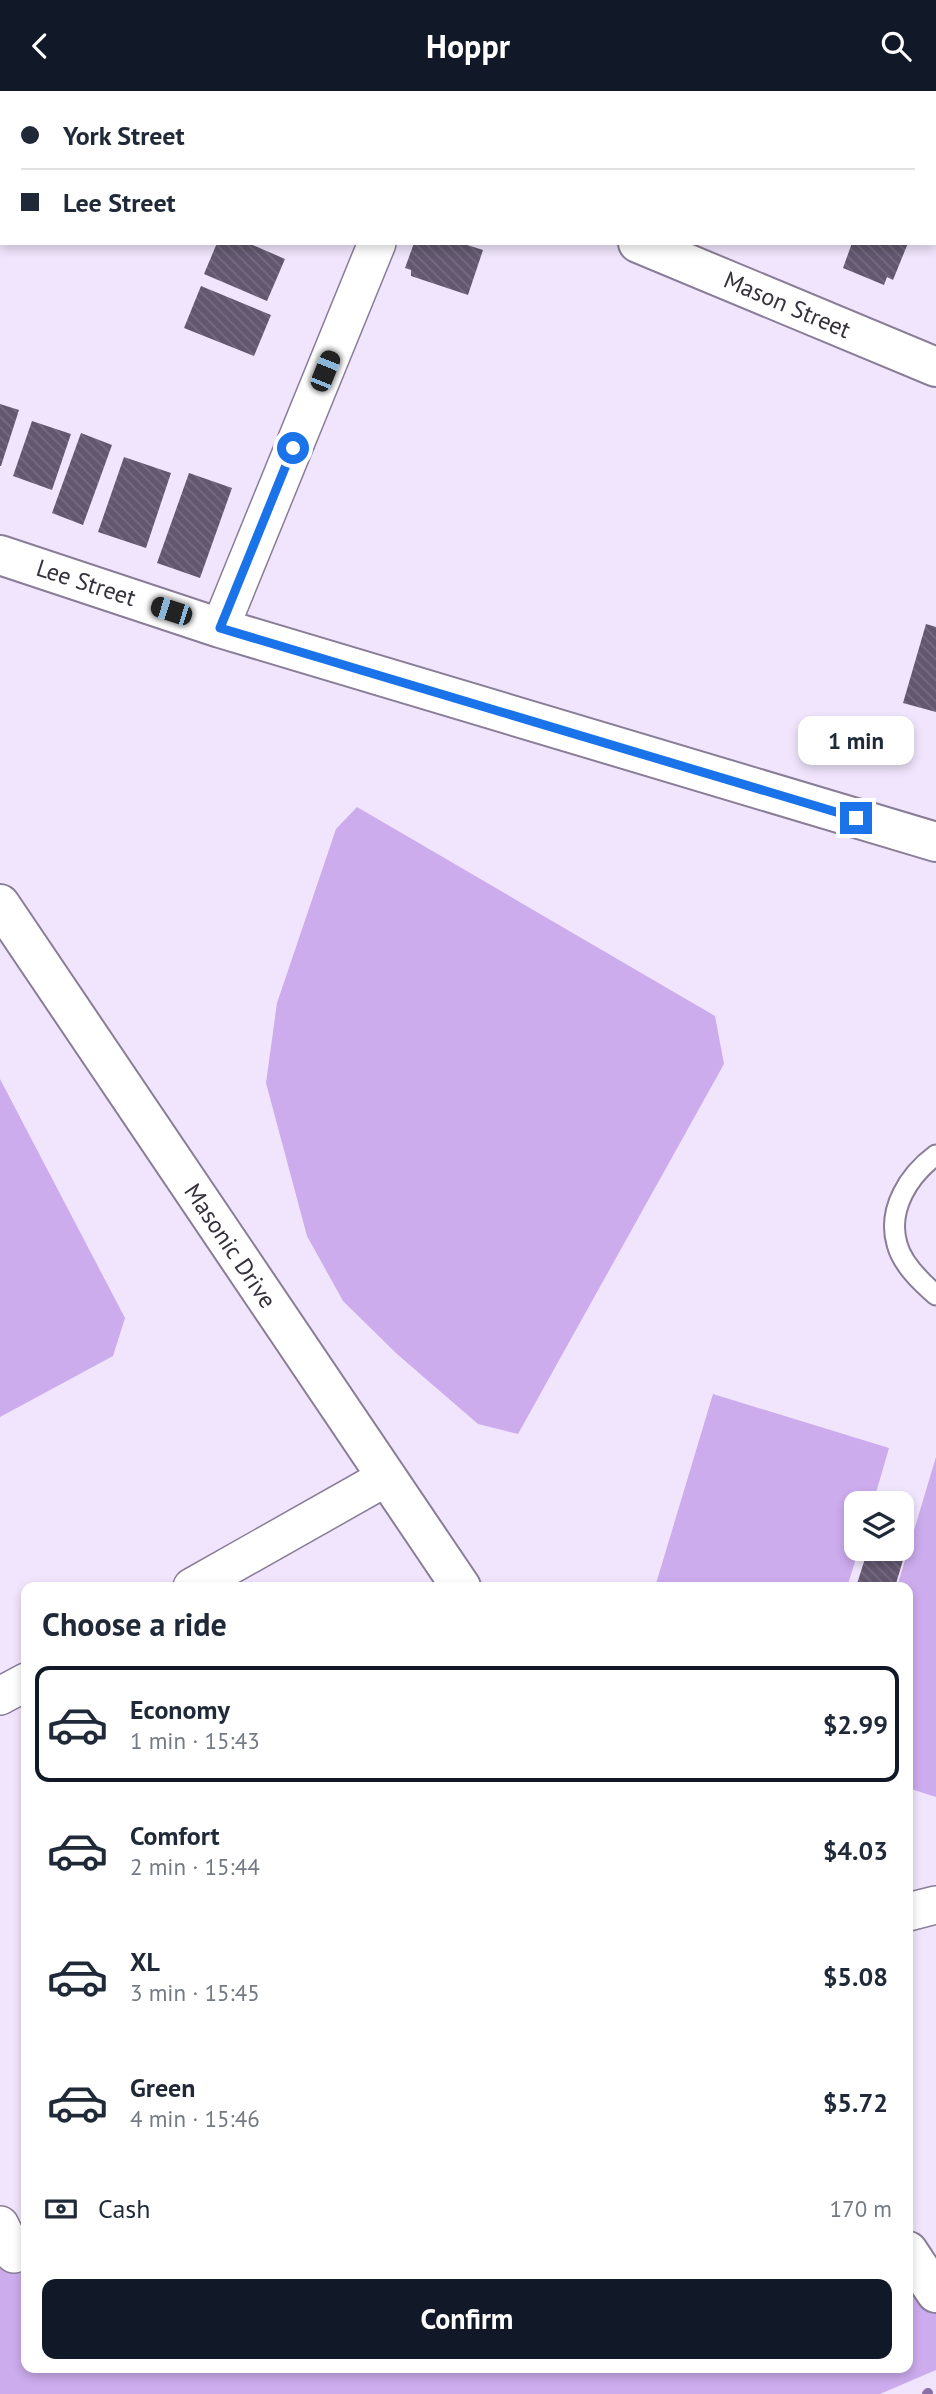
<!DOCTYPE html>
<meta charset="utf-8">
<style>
:root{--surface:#fff;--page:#f2f2f3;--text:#1f2937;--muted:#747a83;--line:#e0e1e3;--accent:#111827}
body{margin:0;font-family:"PT Sans",sans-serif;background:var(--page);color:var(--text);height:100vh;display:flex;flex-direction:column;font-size:26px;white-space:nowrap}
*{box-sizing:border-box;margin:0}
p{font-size:23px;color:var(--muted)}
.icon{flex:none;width:38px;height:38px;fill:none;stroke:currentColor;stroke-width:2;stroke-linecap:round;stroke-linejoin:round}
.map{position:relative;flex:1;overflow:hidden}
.details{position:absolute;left:21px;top:1491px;width:892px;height:791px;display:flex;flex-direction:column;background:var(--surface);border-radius:14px;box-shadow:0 4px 10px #0003}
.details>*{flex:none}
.guide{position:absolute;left:0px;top:0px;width:936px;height:154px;box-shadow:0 4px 10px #0003;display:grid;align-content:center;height:154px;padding:0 21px;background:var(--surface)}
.fabs{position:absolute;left:844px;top:1400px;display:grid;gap:14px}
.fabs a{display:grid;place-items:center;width:70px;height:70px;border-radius:14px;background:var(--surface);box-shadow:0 4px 10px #0003;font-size:35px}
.end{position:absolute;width:32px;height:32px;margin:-16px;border:9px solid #1a73e8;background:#fff;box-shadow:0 0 0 4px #fff}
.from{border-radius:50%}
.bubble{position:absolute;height:49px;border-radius:14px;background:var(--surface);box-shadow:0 4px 10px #0003;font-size:23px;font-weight:700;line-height:49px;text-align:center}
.car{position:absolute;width:21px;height:42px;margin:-21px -10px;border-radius:9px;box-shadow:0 0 5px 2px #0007;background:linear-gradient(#222 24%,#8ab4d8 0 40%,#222 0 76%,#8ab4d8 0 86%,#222 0)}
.guide b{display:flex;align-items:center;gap:24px;height:66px;font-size:26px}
.guide b+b{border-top:2px solid var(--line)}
.guide i{width:18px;height:18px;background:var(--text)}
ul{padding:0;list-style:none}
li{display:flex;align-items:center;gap:21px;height:116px;margin:0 14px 10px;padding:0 7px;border:4px solid transparent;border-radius:14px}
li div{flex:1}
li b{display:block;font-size:26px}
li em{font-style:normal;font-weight:700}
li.on{border-color:var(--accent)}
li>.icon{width:63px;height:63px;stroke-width:1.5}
h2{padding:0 21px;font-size:32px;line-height:84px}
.pay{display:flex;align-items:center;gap:18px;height:77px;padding:0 21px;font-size:26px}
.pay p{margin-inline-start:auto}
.cta{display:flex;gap:14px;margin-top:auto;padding:14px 21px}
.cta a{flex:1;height:80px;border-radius:14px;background:var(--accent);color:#fff;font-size:28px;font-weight:700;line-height:80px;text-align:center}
header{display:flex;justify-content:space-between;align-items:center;height:91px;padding:0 21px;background:var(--accent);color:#fff;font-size:32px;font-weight:700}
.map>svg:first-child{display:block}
.park{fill:#ccaced}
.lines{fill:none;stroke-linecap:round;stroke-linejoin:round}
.stream{stroke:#8a71a5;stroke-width:10}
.building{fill:url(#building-back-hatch)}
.lane-casing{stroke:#897d97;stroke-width:23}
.street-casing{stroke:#897d97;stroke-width:40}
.secondary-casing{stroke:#897d97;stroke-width:42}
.primary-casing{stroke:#897d97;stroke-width:42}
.lane{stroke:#fff;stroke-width:19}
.street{stroke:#fff;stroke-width:37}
.secondary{stroke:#fff;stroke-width:38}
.primary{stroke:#fff;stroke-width:38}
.route{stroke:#1a73e8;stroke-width:9}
.labels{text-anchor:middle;stroke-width:7;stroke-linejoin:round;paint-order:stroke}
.street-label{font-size:24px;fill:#35303b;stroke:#fff}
</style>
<header><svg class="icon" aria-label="back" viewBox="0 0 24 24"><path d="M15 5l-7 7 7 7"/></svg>Hoppr<svg class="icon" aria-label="search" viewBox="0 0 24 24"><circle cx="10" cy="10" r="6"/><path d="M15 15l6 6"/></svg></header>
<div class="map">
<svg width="936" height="2303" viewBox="0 0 936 2303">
<defs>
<pattern id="building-back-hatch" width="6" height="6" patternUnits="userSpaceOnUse" patternTransform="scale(1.75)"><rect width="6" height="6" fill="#62576f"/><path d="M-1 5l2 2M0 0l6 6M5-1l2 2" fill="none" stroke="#756c80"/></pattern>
</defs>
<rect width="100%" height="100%" fill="#f0e5fc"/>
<!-- park -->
<path class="park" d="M357,716l358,209 9,48 -206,370 -40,-10 -81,-70 -54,-53 -36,-65 -41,-153 11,-80 59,-174z
M0,988l125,239 -12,38 -113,61z
M713,1303l176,54 -16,55h-17v46h3l-12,38h-192z
M936,1366v340l-28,-9v-201h-11z
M908,2159l28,42v78l-56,24h-880v-125l26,-13v112h882z"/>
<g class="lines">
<!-- stream -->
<path class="stream" d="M927,2303l1,-1"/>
</g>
<!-- building -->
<path class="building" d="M217,152h31l37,16 -18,42 -63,-27z
M414,152h47l22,7 -15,45 -57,-19v-6l-6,-2z
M852,152h56l-15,37 -6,-3 -3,8 -41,-17z
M201,195l70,29 -17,41 -70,-28z
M0,313l19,6 -18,56h-1z
M32,330l39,13 -19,56 -39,-14z
M81,342l31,12 -29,80 -31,-12z
M124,366l47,16 -25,75 -48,-16z
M189,382l43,15 -32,90 -43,-15z
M926,533l10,3v85l-33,-9z
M868,1458l38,1 -11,37h-39z"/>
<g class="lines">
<!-- lane casing -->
<g class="lane-casing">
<path id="lane" d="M936,1064c-27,20 -49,54 -39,89 5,20 24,38 39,51"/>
</g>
<!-- street casing -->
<g class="street-casing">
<path id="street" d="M439,2v-2
M220,537l157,-385
M192,1496l193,-109
M0,1605l26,-14
M908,1821l28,-7
M0,2134l14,29"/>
</g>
<!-- secondary casing -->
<g class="secondary-casing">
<path id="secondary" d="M0,464l220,73 716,214"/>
</g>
<!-- primary casing -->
<g class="primary-casing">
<path id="primary" d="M171,0l10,2
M638,152l298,124
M0,813l461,683
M908,2160l28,42"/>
</g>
<!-- lane -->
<use href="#lane" class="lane"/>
<!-- street -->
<use href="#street" class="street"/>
<!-- secondary -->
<use href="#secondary" class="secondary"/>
<!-- primary -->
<use href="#primary" class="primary"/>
</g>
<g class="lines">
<!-- route -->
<path class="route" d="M293,357l-73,180 636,190"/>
</g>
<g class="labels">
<!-- street labels -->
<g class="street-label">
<text transform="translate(787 214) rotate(23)" y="8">Mason Street</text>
<text transform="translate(86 492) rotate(18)" y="8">Lee Street</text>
<text transform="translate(230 1155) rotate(56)" y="8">Masonic Drive</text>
</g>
</g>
</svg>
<div class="fabs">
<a><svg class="icon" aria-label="layers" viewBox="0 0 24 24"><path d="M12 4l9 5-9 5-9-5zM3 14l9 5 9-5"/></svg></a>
</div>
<i class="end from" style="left:293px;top:357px"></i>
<i class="end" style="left:856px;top:727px"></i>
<div class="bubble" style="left:798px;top:625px;width:116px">1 min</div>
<i class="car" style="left:325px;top:280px;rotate:22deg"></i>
<i class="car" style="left:171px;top:520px;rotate:288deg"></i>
<div class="guide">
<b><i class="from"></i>York Street</b>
<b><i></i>Lee Street</b>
</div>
<section class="details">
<h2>Choose a ride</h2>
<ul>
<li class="on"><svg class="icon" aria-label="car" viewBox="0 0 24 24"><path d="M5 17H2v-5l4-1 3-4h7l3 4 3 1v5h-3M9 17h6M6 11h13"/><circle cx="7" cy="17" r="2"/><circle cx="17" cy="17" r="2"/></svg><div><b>Economy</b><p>1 min · 15:43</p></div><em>$2.99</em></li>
<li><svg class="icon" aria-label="car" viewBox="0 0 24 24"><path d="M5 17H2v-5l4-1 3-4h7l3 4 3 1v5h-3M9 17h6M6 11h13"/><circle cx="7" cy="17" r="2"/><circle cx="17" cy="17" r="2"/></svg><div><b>Comfort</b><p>2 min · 15:44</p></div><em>$4.03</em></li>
<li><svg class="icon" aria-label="car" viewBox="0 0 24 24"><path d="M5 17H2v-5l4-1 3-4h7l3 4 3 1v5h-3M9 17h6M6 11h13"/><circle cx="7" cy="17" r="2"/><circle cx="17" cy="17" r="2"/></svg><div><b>XL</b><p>3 min · 15:45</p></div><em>$5.08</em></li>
<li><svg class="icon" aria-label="car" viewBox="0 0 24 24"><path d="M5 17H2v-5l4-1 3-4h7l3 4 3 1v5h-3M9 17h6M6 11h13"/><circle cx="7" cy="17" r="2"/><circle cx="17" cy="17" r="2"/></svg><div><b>Green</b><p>4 min · 15:46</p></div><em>$5.72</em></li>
</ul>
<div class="pay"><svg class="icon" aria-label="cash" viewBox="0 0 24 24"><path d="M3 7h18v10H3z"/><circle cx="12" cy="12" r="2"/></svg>Cash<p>170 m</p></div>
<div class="cta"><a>Confirm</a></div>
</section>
</div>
